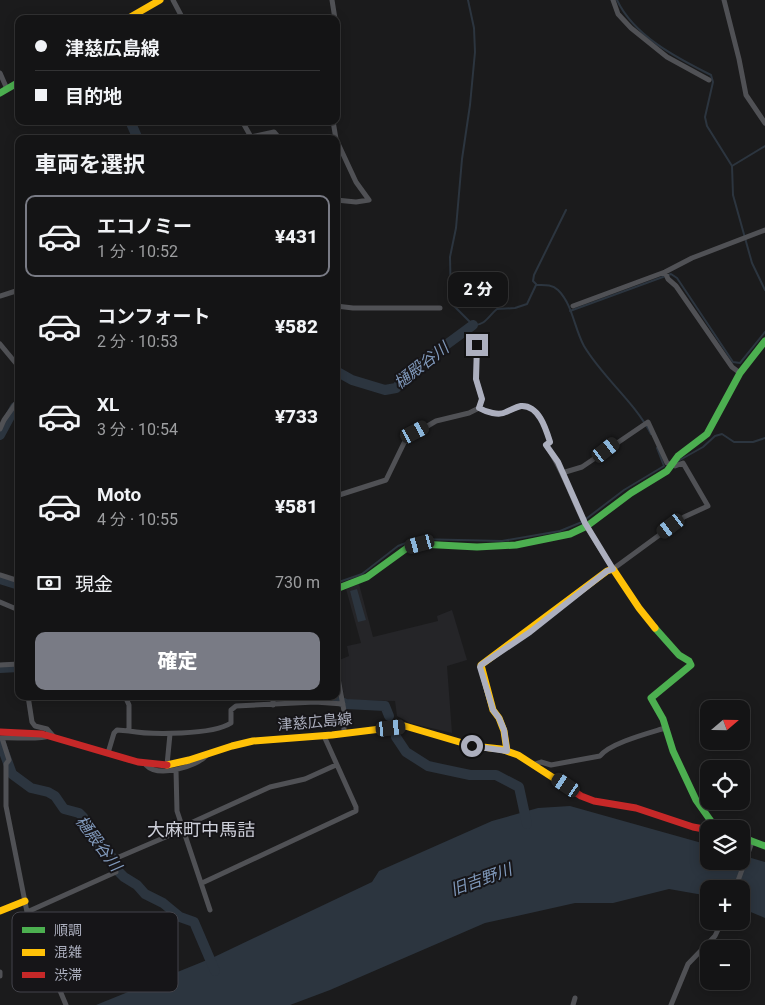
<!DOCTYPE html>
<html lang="ja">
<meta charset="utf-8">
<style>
:root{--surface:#141415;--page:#1d1d1e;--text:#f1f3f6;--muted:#9d9ea0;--line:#333334;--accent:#797b85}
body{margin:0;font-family:Roboto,"Noto Sans JP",sans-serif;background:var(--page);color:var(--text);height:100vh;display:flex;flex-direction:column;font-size:19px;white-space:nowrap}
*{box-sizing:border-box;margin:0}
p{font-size:16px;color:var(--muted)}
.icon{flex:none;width:28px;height:28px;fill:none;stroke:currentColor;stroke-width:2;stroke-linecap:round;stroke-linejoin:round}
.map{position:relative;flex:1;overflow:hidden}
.details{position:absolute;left:15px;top:135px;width:325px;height:565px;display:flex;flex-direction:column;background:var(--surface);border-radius:10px;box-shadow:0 2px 12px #0003,0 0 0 1px var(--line)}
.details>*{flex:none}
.hud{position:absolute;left:15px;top:15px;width:325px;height:110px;border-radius:10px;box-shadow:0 2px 12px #0003,0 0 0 1px var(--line);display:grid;align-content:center;height:110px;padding:0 20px;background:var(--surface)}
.needle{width:32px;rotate:70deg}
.tools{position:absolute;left:700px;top:700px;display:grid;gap:10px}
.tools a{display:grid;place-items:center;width:50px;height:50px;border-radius:10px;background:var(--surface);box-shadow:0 2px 12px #0003,0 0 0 1px var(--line);font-size:25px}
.end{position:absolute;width:22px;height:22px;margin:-11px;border:6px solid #acafbe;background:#111;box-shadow:0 0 0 2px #111}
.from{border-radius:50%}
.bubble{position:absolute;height:35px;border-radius:10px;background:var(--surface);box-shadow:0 2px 12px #0003,0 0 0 1px var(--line);font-size:16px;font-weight:800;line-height:35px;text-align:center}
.car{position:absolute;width:15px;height:30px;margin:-15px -8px;border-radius:6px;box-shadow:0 0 4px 1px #0007;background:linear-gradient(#222 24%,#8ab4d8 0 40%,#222 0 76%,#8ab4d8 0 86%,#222 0)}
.hud b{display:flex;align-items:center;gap:18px;height:48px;font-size:19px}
.hud b+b{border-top:1px solid var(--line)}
.hud i{width:12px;height:12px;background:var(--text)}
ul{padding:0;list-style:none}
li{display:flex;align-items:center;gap:15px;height:82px;margin:0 10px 8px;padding:0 10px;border:2px solid transparent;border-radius:10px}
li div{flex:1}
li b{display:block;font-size:19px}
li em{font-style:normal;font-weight:800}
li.on{border-color:var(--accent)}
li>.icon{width:45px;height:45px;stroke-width:1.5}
h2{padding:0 20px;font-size:22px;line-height:60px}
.pay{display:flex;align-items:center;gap:12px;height:55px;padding:0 20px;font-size:19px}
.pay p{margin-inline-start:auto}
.action{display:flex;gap:10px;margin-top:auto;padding:10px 20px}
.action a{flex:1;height:58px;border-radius:10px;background:var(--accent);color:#fff;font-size:20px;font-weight:800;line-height:58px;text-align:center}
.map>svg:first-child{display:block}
.built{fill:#252528}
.water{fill:#2c353f}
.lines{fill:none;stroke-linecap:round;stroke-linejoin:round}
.stream{stroke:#2c353f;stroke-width:2}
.river{stroke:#2c353f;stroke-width:10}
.street{stroke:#505155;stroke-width:5}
.fast{stroke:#4caf50;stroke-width:7}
.slow{stroke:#ffc107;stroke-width:7}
.jam{stroke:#c62828;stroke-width:7}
.route{stroke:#acafbe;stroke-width:6}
.labels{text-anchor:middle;stroke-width:4;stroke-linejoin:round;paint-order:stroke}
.street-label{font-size:15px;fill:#acafbe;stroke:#161518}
.water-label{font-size:16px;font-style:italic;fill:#8099bb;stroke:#161518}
.quarter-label{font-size:18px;fill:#cdcfd9;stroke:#161518}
.key{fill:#161518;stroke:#43434a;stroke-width:1}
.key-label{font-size:14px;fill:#acafbe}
</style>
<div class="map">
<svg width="765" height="1005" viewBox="0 0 765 1005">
<rect width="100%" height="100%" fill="#1b1b1c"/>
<!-- built -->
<path class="built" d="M359,584l14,53 65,-16 -1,-5 15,-6 15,50 -20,6 5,67 -42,-10 -13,-7 -2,-15 -50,-1 -8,-39 12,-5 -2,-10 14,-3 -15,-54z"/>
<!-- water -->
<path class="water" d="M357,589l9,31 -8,2 -8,-31z
M570,806l139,39v16h32v-6l24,7v56l-24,-10v-19h-32v7l-40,-7 -56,14h-38l-90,20 -155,67 -40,15h-194l116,-47 160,-76 7,-11 113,-50 46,-13z"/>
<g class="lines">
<!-- stream -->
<path class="stream" d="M468,0l6,28 1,24 -5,53 -8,54 -6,69 -6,29 1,46 22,22c12,1 16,-10 24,-16l18,-1 12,-4 9,-19c8,0 16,-1 22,5 15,15 16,38 26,56 19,32 50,55 67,88
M617,0c17,36 60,58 94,75l2,7 -8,35 2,9 25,40 1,29 19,68 13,27
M732,166l33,-20
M536,284l-3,-3 1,-6 32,-65
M570,311l101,-37 6,4 56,84 7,1 25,-31
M678,461l25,-14 12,-11 7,-2 12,8h19l12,-4
M336,583l26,-9 36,-28 18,-7 86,2 58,-10 22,-9 42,-32 40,-24 -7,-18"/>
<!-- river -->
<path class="river" d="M130,121l8,18
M336,371l16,9 33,10 11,-2 20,-21 57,-42
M0,435l15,-28
M0,579l19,6
M0,668l19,-1
M336,695l1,5 9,4 39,2 4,10
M396,737l10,15 22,14 42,9h26l23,12 8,37
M0,741l12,33 19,14 17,4 7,4 9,13 15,4 4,4 6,17 6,9 17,14 6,14 6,6 13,8 8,9 18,9 17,14 14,5 21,49"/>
<!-- street -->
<path class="street" d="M173,0l10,19
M332,0l3,19
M613,0l5,14 13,14 36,29 42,23
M724,0l15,59 7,36 19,28
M336,32v9
M0,73l7,16
M242,121l9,16 23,-5 6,7
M333,121l3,18
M336,139l20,43 13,18 -13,2 -20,-2
M665,272l3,7 8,7 56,81 8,6
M0,296l19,-6
M336,306l17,2h87
M573,306l92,-34 27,-14 73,-28
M0,344l19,23
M479,408c7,4 20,8 27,4 5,-2 10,-5 15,-6 18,-1 25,23 29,36l-4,3c16,23 24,48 36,73 9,18 21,34 31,51l71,-52 24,-11 -25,-43 -8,3 -8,-3 -19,-41 -66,45 -20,6
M0,429l4,-9 15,-21
M336,496l50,-16 18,-37 5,-6 27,-16 33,-8 10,-5 3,-9 -6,-20 1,-34
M0,575l19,6
M0,602l14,6 5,-1
M0,665l19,-1
M336,667l8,44v23
M28,696l4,26 3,4 12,3 7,8
M273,696v9
M129,731c22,4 84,4 102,-8v-13l5,-4 79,-4 28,2
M0,738c12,-1 41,2 49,-2
M2,738l7,22 -3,4v42l21,106 39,93
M108,753l6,-20 3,-3 12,1v-26l-4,-9
M535,764l6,-2 10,3 49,-9c10,-13 49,-23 65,-28
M146,765c12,13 50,2 61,-10
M167,765l3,-31
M176,770l1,41 33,99
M182,827l88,-40 35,-8 31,-14
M202,883l154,-72v-4l-32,-71
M735,889l16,-44v-5l-10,-7
M27,912l89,-40 -4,-12 70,-30
M0,972v4
M573,1005l2,-7
M671,1005l17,-41 27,-28 7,-15"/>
<!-- fast -->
<path class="fast" d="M0,93l19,-11
M336,589l31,-12 40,-29 13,-4 57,3 39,-2 54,-11 17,-8 44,-33 36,-22 11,-15 29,-22 33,-61 25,-32
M655,628l24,27 10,6 2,4 -40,33 12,21 10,32 23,49 17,24 19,5
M741,837l24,9"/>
<!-- slow -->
<path class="slow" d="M127,19l33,-19
M507,751l-3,-20 -5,-13 -6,-8 -12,-45 126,-94 6,-2 26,39 16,20
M167,765l22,-5 43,-14 21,-5 79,-6 73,-9 68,20 28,3 17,6 48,31
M0,911l25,-10"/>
<!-- jam -->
<path class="jam" d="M0,732l42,2 96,28 29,3
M566,786l15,10 13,5 42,7 57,19 16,3"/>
</g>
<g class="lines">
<!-- route -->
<path class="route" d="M472,746l35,5 -3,-21 -5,-12 -6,-8 -13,-43 1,-2 49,-33 77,-61 6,-2 -28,-46 -27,-61 -12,-17 4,-3c-4,-13 -11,-37 -29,-36 -5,1 -10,4 -15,6 -7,4 -20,0 -27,-4l3,-9 -6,-20 1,-34"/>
</g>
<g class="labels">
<!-- street labels -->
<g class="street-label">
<text transform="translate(315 722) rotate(-5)" y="5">津慈広島線</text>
</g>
<!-- water labels -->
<g class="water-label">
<text transform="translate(421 365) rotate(-38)" y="6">樋殿谷川</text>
<text transform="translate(99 843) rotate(53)" y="6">樋殿谷川</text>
<text transform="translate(481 879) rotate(-20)" y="6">旧吉野川</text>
</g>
<!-- quarter labels -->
<g class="quarter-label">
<text x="201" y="836">大麻町中馬詰</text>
</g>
</g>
<!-- legend -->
<rect x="12" y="912" width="166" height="80" rx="8" class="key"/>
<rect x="22" y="927" width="23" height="6" fill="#4caf50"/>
<rect x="22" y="949" width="23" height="7" fill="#ffc107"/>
<rect x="22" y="972" width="23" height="6" fill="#c62828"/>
<g class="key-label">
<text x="54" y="935">順調</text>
<text x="54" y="957">混雑</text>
<text x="54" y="980">渋滞</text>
</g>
</svg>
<div class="tools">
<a><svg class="needle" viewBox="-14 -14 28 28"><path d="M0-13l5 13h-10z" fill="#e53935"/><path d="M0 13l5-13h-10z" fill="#9d9ea0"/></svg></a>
<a><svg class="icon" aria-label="locate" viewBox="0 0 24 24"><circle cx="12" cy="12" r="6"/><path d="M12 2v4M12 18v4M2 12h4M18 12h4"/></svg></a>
<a><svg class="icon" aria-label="layers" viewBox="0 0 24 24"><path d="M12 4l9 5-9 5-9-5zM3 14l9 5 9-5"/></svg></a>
<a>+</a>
<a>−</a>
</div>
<i class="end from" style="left:472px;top:746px"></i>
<i class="end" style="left:477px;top:345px"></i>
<div class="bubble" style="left:448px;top:272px;width:60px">2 分</div>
<i class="car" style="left:415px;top:432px;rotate:62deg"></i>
<i class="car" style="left:606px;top:450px;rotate:52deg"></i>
<i class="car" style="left:671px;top:526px;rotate:233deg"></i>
<i class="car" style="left:420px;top:544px;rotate:255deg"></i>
<i class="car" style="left:391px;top:728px;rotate:84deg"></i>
<i class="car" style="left:566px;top:785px;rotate:304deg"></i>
<div class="hud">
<b><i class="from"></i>津慈広島線</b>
<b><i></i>目的地</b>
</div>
<section class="details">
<h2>車両を選択</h2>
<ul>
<li class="on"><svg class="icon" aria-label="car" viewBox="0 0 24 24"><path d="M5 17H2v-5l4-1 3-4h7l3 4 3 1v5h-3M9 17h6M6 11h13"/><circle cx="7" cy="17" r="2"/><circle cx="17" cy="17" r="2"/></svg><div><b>エコノミー</b><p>1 分 · 10:52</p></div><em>¥431</em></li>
<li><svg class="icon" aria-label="car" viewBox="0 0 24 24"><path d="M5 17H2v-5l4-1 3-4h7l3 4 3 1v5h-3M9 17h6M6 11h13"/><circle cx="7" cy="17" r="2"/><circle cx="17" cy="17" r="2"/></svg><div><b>コンフォート</b><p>2 分 · 10:53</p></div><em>¥582</em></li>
<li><svg class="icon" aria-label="car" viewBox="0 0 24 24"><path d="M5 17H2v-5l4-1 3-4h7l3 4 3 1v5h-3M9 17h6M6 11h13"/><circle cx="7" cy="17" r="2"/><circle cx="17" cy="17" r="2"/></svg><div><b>XL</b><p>3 分 · 10:54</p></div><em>¥733</em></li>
<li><svg class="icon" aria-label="car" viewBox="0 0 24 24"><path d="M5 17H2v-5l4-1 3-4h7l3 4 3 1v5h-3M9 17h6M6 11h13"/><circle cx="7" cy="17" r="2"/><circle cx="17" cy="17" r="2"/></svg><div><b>Moto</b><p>4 分 · 10:55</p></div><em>¥581</em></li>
</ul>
<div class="pay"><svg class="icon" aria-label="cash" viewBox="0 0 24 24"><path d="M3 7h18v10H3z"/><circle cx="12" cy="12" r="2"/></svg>現金<p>730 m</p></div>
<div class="action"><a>確定</a></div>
</section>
</div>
